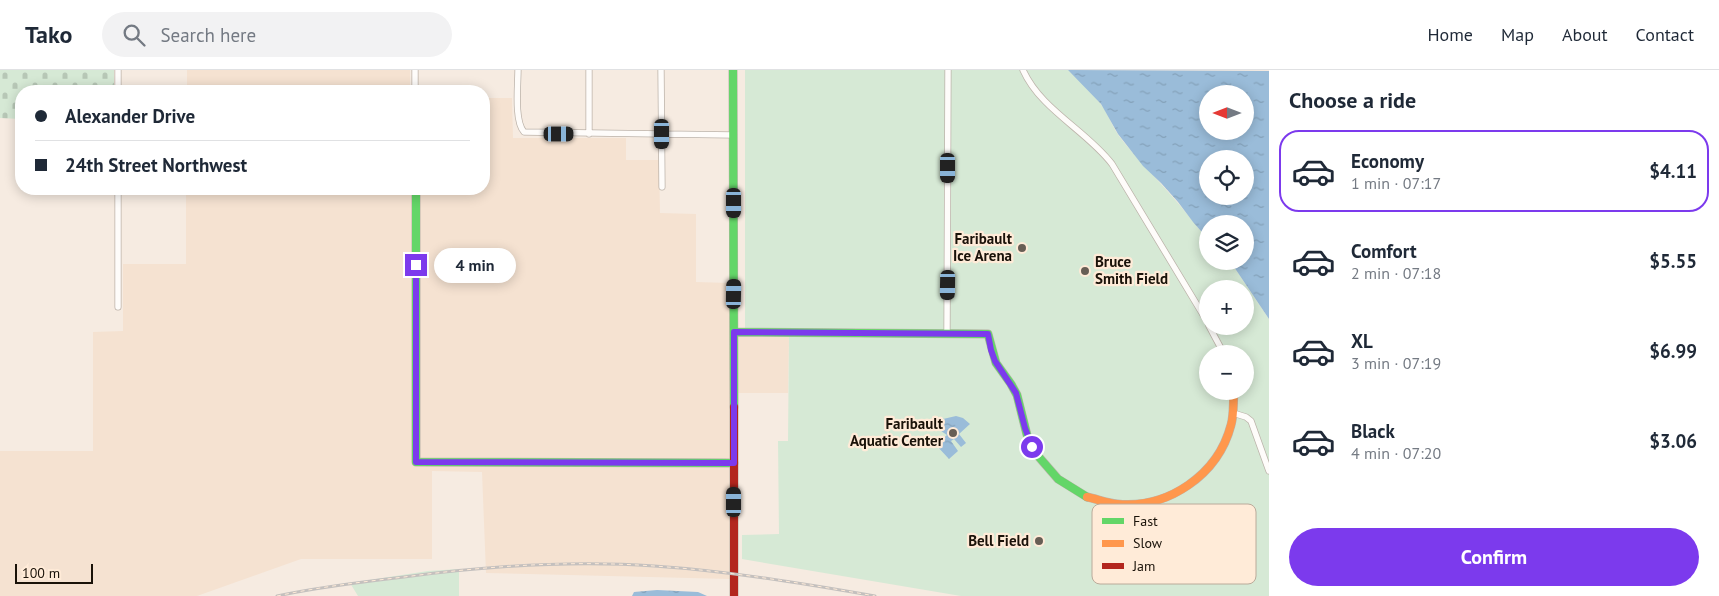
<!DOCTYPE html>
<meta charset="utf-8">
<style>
:root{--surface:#fff;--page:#f2f2f3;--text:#1f2937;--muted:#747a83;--line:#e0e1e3;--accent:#7c3aed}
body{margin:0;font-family:"PT Sans",sans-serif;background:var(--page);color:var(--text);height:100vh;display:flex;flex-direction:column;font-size:19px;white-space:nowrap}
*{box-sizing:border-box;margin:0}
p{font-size:16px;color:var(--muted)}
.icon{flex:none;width:28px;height:28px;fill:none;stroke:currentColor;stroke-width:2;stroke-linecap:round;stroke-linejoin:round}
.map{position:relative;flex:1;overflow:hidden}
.drawer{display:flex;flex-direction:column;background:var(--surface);width:450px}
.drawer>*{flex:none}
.banner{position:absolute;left:15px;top:15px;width:475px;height:110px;border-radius:20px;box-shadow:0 2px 12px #0003;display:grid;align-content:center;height:110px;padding:0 20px;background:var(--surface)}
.needle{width:32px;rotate:270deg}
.buttons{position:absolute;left:1199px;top:15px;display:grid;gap:10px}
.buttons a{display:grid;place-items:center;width:55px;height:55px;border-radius:50%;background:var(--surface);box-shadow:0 2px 12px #0003;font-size:25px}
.scale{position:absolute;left:15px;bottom:12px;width:78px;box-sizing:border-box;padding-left:5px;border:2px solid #1a1209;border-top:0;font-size:14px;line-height:18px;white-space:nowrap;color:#1a1209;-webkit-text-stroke:4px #ffebd8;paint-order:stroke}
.end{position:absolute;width:22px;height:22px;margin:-11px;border:6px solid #7c3aed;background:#fff;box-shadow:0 0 0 2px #fff}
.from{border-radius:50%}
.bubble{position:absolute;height:35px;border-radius:18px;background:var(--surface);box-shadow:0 2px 12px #0003;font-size:16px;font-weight:700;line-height:35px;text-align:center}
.car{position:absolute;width:15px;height:30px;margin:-15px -8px;border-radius:6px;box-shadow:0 0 4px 1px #0007;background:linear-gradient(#222 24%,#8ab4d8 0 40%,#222 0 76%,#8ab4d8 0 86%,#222 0)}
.banner b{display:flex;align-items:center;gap:18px;height:48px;font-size:19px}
.banner b+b{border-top:1px solid var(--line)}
.banner i{width:12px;height:12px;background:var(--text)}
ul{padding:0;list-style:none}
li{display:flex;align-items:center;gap:15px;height:82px;margin:0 10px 8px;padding:0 10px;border:2px solid transparent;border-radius:20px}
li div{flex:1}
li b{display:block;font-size:19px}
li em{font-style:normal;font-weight:700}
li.on{border-color:var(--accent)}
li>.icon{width:45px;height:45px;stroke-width:1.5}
h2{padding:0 20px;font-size:22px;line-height:60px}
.action{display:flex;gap:10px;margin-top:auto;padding:10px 20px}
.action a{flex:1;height:58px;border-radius:30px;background:var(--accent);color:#fff;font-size:20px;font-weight:700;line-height:58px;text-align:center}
header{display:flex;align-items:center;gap:30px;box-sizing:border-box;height:70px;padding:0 25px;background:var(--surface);border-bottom:1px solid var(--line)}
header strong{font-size:24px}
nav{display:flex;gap:28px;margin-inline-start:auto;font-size:18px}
.search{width:350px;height:45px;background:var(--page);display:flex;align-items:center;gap:12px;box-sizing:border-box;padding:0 18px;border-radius:28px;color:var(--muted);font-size:19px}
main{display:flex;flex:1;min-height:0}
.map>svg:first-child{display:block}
.built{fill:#f5e2d1}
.green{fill:#d6e9d5;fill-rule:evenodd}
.cemetery{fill:url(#cemetery-stones)}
.water{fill:url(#water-ripples);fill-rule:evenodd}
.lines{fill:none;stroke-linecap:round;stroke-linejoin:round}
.street-casing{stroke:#bcb3aa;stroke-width:7}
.fast-casing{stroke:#bcb3aa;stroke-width:9}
.slow-casing{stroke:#bcb3aa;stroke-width:9}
.jam-casing{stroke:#bcb3aa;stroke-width:9}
.street{stroke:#fefcfa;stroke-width:5.5}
.fast{stroke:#63d668;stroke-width:8}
.slow{stroke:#ff974d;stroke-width:8}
.jam{stroke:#b3261e;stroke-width:8}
.rail-casing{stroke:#c4c0be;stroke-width:3}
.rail{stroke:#ffebd8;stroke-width:1;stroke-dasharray:4;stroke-linecap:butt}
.route{stroke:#7c3aed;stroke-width:6}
.poi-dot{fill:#675e55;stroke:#ffebd8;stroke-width:2}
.labels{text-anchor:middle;stroke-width:4.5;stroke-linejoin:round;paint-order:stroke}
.poi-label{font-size:15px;font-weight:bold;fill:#1a1209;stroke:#ffebd8;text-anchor:end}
.key{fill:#ffebd8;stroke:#baaa9a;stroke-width:1}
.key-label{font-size:14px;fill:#1a1209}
</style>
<header>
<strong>Tako</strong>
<div class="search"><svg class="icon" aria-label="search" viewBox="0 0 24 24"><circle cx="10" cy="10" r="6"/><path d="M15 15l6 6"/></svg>Search here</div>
<nav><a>Home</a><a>Map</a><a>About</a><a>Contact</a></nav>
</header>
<main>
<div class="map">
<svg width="1269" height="526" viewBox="0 0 1269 526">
<defs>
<pattern id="cemetery-stones" width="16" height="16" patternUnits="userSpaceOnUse" patternTransform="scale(1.25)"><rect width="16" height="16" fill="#d6e9d5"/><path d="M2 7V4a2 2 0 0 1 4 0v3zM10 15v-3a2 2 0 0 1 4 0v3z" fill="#b7c7b6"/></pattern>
<pattern id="water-ripples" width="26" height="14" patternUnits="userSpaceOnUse" patternTransform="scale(1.25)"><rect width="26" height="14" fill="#9abcd9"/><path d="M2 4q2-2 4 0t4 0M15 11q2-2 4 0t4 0" fill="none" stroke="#84a1b9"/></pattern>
</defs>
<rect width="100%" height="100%" fill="#f6ebe1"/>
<!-- built -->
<path class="built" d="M187,0h223v21h-223z
M484,28h28l1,40h113v22h33l1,53 36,1v68l34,1v296l-244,-6 -4,-101 -50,-1v88h-131l-104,37h-197v-145h93v-119l30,-1v-67h63v-75h298z
M736,267h53l-1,56h-52z"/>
<!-- green -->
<path class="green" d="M745,0h323c11,10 23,21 32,33 8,10 12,23 19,33 16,21 34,38 51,58 13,14 24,30 37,44l1,23h22l39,58v277h-308l-219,-37v-24l37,-1 -1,-93h10l1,-105 -44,-1zM1208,219h37v37h-37zM1208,284h37v37h-37z
M459,499v27h-101l-8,-13 78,-12z"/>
<!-- cemetery -->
<path class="cemetery" d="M0,0h114v21h-93v28l-21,-1z"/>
<!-- water -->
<path class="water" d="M1068,0l201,1v248l-39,-58h15v-37h-37l-1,14 -14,-16 -15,-20 -17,-19 -18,-17 -25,-32 -17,-30zM1208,24h37v37h-37zM1208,89h37v37h-37z
M956,346l7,2 7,6 -11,10 7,9 -5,4 -7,-8 -3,2 7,10 -9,8 -13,-14 11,-10 -12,-8 8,-8z
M657,520l41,2 9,4h-75l2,-4z"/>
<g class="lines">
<!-- street casing -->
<g class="street-casing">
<path id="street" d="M415,0v21
M518,0c0,15 -4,51 6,62l209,3
M661,0l1,117
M1023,0c18,40 63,60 89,94l96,159
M118,21v-21
M589,64v-64
M118,119v118
M1209,256l15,28
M947,264l1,-264
M1233,343l13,4 5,4 18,50"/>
</g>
<!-- fast casing -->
<g class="fast-casing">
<path id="fast" d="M733,0l1,337
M416,119v273l318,1
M734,262l254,2 8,29 15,21 6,11 10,40 11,21 20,23 29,18"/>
</g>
<!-- slow casing -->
<g class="slow-casing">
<path id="slow" d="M1087,427c10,2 20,6 30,7 51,5 101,-29 114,-79 3,-10 2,-23 3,-34"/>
</g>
<!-- jam casing -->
<g class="jam-casing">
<path id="jam" d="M734,337v189"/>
</g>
<!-- street -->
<use href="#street" class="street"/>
<!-- fast -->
<use href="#fast" class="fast"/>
<!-- slow -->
<use href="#slow" class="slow"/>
<!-- jam -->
<use href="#jam" class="jam"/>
<!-- rail casing -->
<g class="rail-casing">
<path id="rail" d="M277,526c42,-9 84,-14 127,-19 83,-11 166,-17 250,-11 74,5 147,17 221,30"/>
</g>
<!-- rail -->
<use href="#rail" class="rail"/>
</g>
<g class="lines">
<!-- route -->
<path class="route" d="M416,195v197l318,1v-131l254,2 3,16 4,11 21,32 9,35 7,19"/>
</g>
<!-- markers -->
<g class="poi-dot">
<circle cx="1022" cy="178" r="5"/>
<circle cx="1085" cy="201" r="5"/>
<circle cx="953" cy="363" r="5"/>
<circle cx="1039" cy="471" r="5"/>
</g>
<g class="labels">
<!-- poi labels -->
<g class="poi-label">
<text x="1012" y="174">Faribault<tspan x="1012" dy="17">Ice Arena</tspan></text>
<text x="1095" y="197" text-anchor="start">Bruce<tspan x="1095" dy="17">Smith Field</tspan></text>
<text x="943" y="359">Faribault<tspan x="943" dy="17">Aquatic Center</tspan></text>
<text x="1029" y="476">Bell Field</text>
</g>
</g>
<!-- legend -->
<rect x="1092" y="434" width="164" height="80" rx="8" class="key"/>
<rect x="1102" y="448" width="22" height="6" fill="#63d668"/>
<rect x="1102" y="470" width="22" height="7" fill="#ff974d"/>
<rect x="1102" y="493" width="22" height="6" fill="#b3261e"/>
<g class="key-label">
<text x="1133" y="456">Fast</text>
<text x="1133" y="478">Slow</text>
<text x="1133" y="501">Jam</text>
</g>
</svg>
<div class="buttons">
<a><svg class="needle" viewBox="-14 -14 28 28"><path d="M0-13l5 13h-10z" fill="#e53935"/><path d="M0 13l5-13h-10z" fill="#747a83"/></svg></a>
<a><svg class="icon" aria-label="locate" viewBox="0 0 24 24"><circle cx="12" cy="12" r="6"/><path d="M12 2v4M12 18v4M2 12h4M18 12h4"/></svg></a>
<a><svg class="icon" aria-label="layers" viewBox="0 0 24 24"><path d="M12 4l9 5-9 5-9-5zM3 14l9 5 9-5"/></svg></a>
<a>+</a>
<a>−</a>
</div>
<div class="scale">100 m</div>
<i class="end from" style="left:1032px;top:377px"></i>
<i class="end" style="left:416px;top:195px"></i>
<div class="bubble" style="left:434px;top:178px;width:82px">4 min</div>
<i class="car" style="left:559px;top:64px;rotate:90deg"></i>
<i class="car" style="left:662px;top:64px;rotate:180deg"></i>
<i class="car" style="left:948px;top:98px;rotate:180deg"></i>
<i class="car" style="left:734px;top:133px;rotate:180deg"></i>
<i class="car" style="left:948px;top:215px;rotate:181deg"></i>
<i class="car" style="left:734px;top:224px;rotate:1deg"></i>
<i class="car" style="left:734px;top:432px;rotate:0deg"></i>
<div class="banner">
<b><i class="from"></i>Alexander Drive</b>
<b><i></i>24th Street Northwest</b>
</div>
</div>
<section class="drawer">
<h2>Choose a ride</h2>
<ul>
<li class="on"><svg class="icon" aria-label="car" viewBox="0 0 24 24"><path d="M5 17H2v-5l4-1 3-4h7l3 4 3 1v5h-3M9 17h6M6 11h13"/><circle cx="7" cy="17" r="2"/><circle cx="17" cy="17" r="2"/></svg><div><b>Economy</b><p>1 min · 07:17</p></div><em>$4.11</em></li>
<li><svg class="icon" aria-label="car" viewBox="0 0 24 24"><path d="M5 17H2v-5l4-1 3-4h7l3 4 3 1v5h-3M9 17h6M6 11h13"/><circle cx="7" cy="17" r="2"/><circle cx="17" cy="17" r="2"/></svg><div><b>Comfort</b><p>2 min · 07:18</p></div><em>$5.55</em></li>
<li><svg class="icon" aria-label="car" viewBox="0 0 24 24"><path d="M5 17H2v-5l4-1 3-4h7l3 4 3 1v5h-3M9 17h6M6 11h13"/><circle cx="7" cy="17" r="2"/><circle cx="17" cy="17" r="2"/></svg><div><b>XL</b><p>3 min · 07:19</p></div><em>$6.99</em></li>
<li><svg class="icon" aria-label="car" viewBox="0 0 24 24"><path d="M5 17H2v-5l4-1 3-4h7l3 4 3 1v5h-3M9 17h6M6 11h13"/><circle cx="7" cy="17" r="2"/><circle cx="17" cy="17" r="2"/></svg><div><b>Black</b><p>4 min · 07:20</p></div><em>$3.06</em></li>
</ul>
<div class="action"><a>Confirm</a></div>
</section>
</main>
